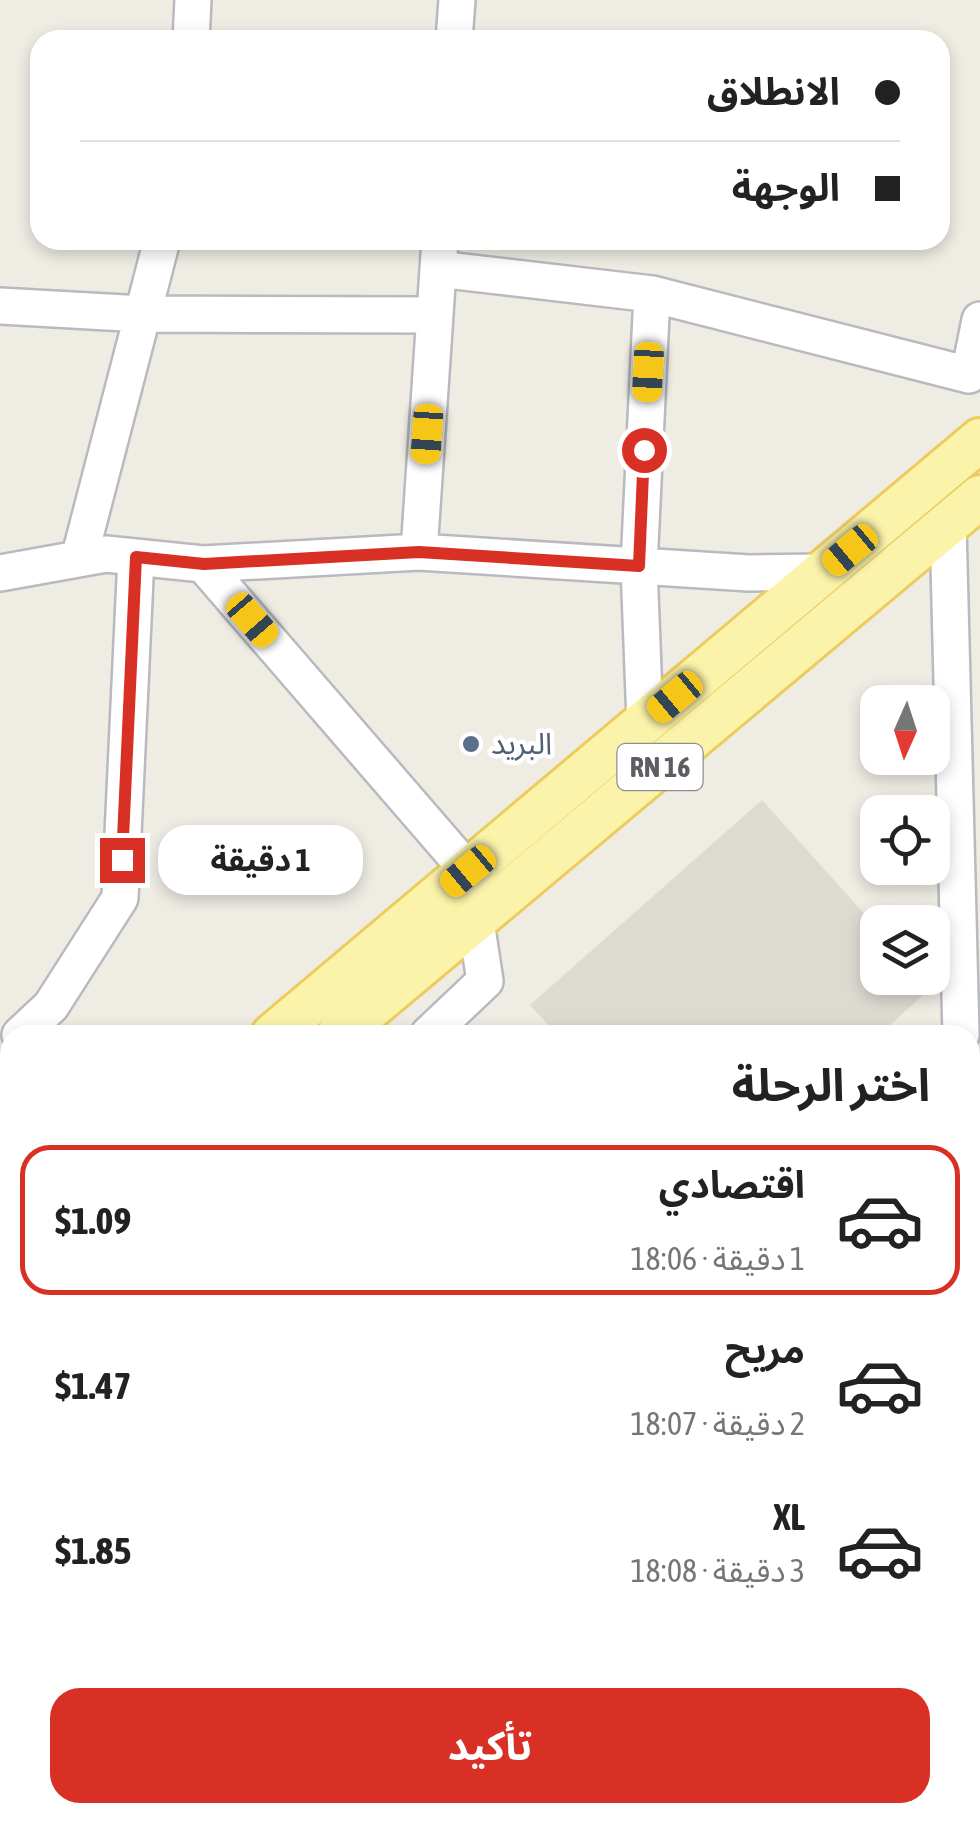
<!DOCTYPE html>
<html lang="ar">
<meta charset="utf-8">
<style>
:root{--surface:#fff;--page:#f2f2f2;--text:#222;--muted:#767676;--line:#e0e0e0;--accent:#d93025}
body{margin:0;font-family:"Asap Condensed","Noto Sans Arabic",sans-serif;background:var(--page);color:var(--text);direction:rtl;height:100vh;display:flex;flex-direction:column;font-size:38px;white-space:nowrap}
*{box-sizing:border-box;margin:0}
p{font-size:32px;color:var(--muted)}
.icon{flex:none;width:55px;height:55px;fill:none;stroke:currentColor;stroke-width:2;stroke-linecap:round;stroke-linejoin:round}
.map{position:relative;flex:1;overflow:hidden;direction:ltr}
.drawer{position:absolute;left:0px;top:1025px;width:980px;height:798px;display:flex;flex-direction:column;background:var(--surface);border-radius:30px 30px 0 0;box-shadow:0 5px 15px #0003;direction:rtl}
.drawer>*{flex:none}
.hud{position:absolute;left:30px;top:30px;width:920px;height:220px;border-radius:30px;box-shadow:0 5px 15px #0003;direction:rtl;display:grid;align-content:center;height:220px;padding:0 50px;background:var(--surface)}
.needle{width:65px;rotate:183deg}
.buttons{position:absolute;left:860px;top:685px;display:grid;gap:20px}
.buttons a{display:grid;place-items:center;width:90px;height:90px;border-radius:20px;background:var(--surface);box-shadow:0 5px 15px #0003;font-size:50px}
.end{position:absolute;width:45px;height:45px;margin:-22px;border:12px solid #d93025;background:#fff;box-shadow:0 0 0 5px #fff}
.from{border-radius:50%}
.bubble{position:absolute;height:70px;border-radius:30px;background:var(--surface);box-shadow:0 5px 15px #0003;font-size:32px;font-weight:700;line-height:70px;text-align:center;direction:rtl}
.car{position:absolute;width:30px;height:60px;margin:-30px -15px;border-radius:12px;box-shadow:0 0 8px 2px #0007;background:linear-gradient(#f5c518 24%,#345 0 40%,#f5c518 0 76%,#345 0 86%,#f5c518 0)}
.hud b{display:flex;align-items:center;gap:35px;height:95px;font-size:38px}
.hud b+b{border-top:2px solid var(--line)}
.hud i{width:25px;height:25px;background:var(--text)}
ul{padding:0;list-style:none}
li{display:flex;align-items:center;gap:30px;height:150px;margin:0 20px 15px;padding:0 30px;border:5px solid transparent;border-radius:30px}
li div{flex:1}
li b{display:block;font-size:38px}
li em{font-style:normal;font-weight:700}
li.current{border-color:var(--accent)}
li>.icon{width:90px;height:90px;stroke-width:1.5}
h2{padding:0 50px;font-size:45px;line-height:120px}
.cta{display:flex;gap:20px;margin-top:auto;padding:20px 50px}
.cta a{flex:1;height:115px;border-radius:30px;background:var(--accent);color:#fff;font-size:40px;font-weight:700;line-height:115px;text-align:center}
.map>svg:first-child{display:block}
.education{fill:#dddbd1}
.lines{fill:none;stroke-linecap:round;stroke-linejoin:round}
.minor-casing{stroke:#b8babf;stroke-width:40}
.major-casing{stroke:#eccc5d;stroke-width:48}
.minor{stroke:#fff;stroke-width:35}
.major{stroke:#fcf3aa;stroke-width:42}
.route{stroke:#d93025;stroke-width:12}
.service-dot{fill:#5c6f8a;stroke:#fff;stroke-width:4}
.labels{text-anchor:middle;stroke-width:9;stroke-linejoin:round;paint-order:stroke}
.shield{fill:#fff;stroke:#8c8e92;stroke-width:2.5}
.shield-label{font-size:28px;font-weight:bold;fill:#5b5e63}
.service-label{font-size:30px;fill:#4e5e75;stroke:#fff;text-anchor:start}
</style>
<div class="map">
<svg width="980" height="1822" viewBox="0 0 980 1822">
<rect width="100%" height="100%" fill="#eeece3"/>
<!-- education -->
<path class="education" d="M762,800l115,128 1,50h44l9,10 -52,47h-322l-27,-30z"/>
<g class="lines">
<!-- minor casing -->
<g class="minor-casing">
<path id="minor" d="M191,40l2,-40
M454,40l3,-40
M438,269l214,25 317,81 11,-55
M0,306l143,8 292,1
M948,524l13,511
M419,552l21,-312
M79,559l83,-319
M203,564l216,-12 330,21 74,-1
M0,573l106,-19 97,10 280,324
M645,722l-6,-156 13,-272
M20,1035l31,-29 69,-108 16,-341
M428,1035l57,-54 -9,-59
M970,1075h10
M970,1310h10
M0,1345l10,11
M970,1396l10,398
M0,1587l10,11
M0,1660l10,-8
M195,1812l9,10
M479,1812v10
M269,1822l10,-10
M800,1822v-10"/>
</g>
<!-- major casing -->
<g class="major-casing">
<path id="major" d="M273,1035l707,-595
M338,1035l642,-538
M0,1265l10,-9
M0,1312l10,-8"/>
</g>
<!-- minor -->
<use href="#minor" class="minor"/>
<!-- major -->
<use href="#major" class="major"/>
</g>
<g class="lines">
<!-- route -->
<path class="route" d="M122,860l14,-303 68,7 215,-12 220,14 5,-116"/>
</g>
<!-- markers -->
<circle class="service-dot" cx="471" cy="744" r="10"/>
<g class="labels">
<!-- shield labels -->
<rect class="shield" x="617.5" y="744" width="85" height="46" rx="8"/>
<g class="shield-label">
<text x="660" y="777">RN 16</text>
</g>
<!-- service labels -->
<g class="service-label">
<text x="491" y="754">البريد</text>
</g>
</g>
</svg>
<div class="buttons">
<a><svg class="needle" viewBox="-14 -14 28 28"><path d="M0-13l5 13h-10z" fill="#e53935"/><path d="M0 13l5-13h-10z" fill="#767676"/></svg></a>
<a><svg class="icon" aria-label="locate" viewBox="0 0 24 24"><circle cx="12" cy="12" r="6"/><path d="M12 2v4M12 18v4M2 12h4M18 12h4"/></svg></a>
<a><svg class="icon" aria-label="layers" viewBox="0 0 24 24"><path d="M12 4l9 5-9 5-9-5zM3 14l9 5 9-5"/></svg></a>
</div>
<i class="end from" style="left:644px;top:450px"></i>
<i class="end" style="left:122px;top:860px"></i>
<div class="bubble" style="left:158px;top:825px;width:205px">1 دقيقة</div>
<i class="car" style="left:648px;top:372px;rotate:183deg"></i>
<i class="car" style="left:427px;top:434px;rotate:184deg"></i>
<i class="car" style="left:850px;top:550px;rotate:230deg"></i>
<i class="car" style="left:252px;top:620px;rotate:139deg"></i>
<i class="car" style="left:675px;top:697px;rotate:230deg"></i>
<i class="car" style="left:468px;top:871px;rotate:230deg"></i>
<div class="hud">
<b><i class="from"></i>الانطلاق</b>
<b><i></i>الوجهة</b>
</div>
<section class="drawer">
<h2>اختر الرحلة</h2>
<ul>
<li class="current"><svg class="icon" aria-label="car" viewBox="0 0 24 24"><path d="M5 17H2v-5l4-1 3-4h7l3 4 3 1v5h-3M9 17h6M6 11h13"/><circle cx="7" cy="17" r="2"/><circle cx="17" cy="17" r="2"/></svg><div><b>اقتصادي</b><p>1 دقيقة · 18:06</p></div><em>$1.09</em></li>
<li><svg class="icon" aria-label="car" viewBox="0 0 24 24"><path d="M5 17H2v-5l4-1 3-4h7l3 4 3 1v5h-3M9 17h6M6 11h13"/><circle cx="7" cy="17" r="2"/><circle cx="17" cy="17" r="2"/></svg><div><b>مريح</b><p>2 دقيقة · 18:07</p></div><em>$1.47</em></li>
<li><svg class="icon" aria-label="car" viewBox="0 0 24 24"><path d="M5 17H2v-5l4-1 3-4h7l3 4 3 1v5h-3M9 17h6M6 11h13"/><circle cx="7" cy="17" r="2"/><circle cx="17" cy="17" r="2"/></svg><div><b>XL</b><p>3 دقيقة · 18:08</p></div><em>$1.85</em></li>
</ul>
<div class="cta"><a>تأكيد</a></div>
</section>
</div>
